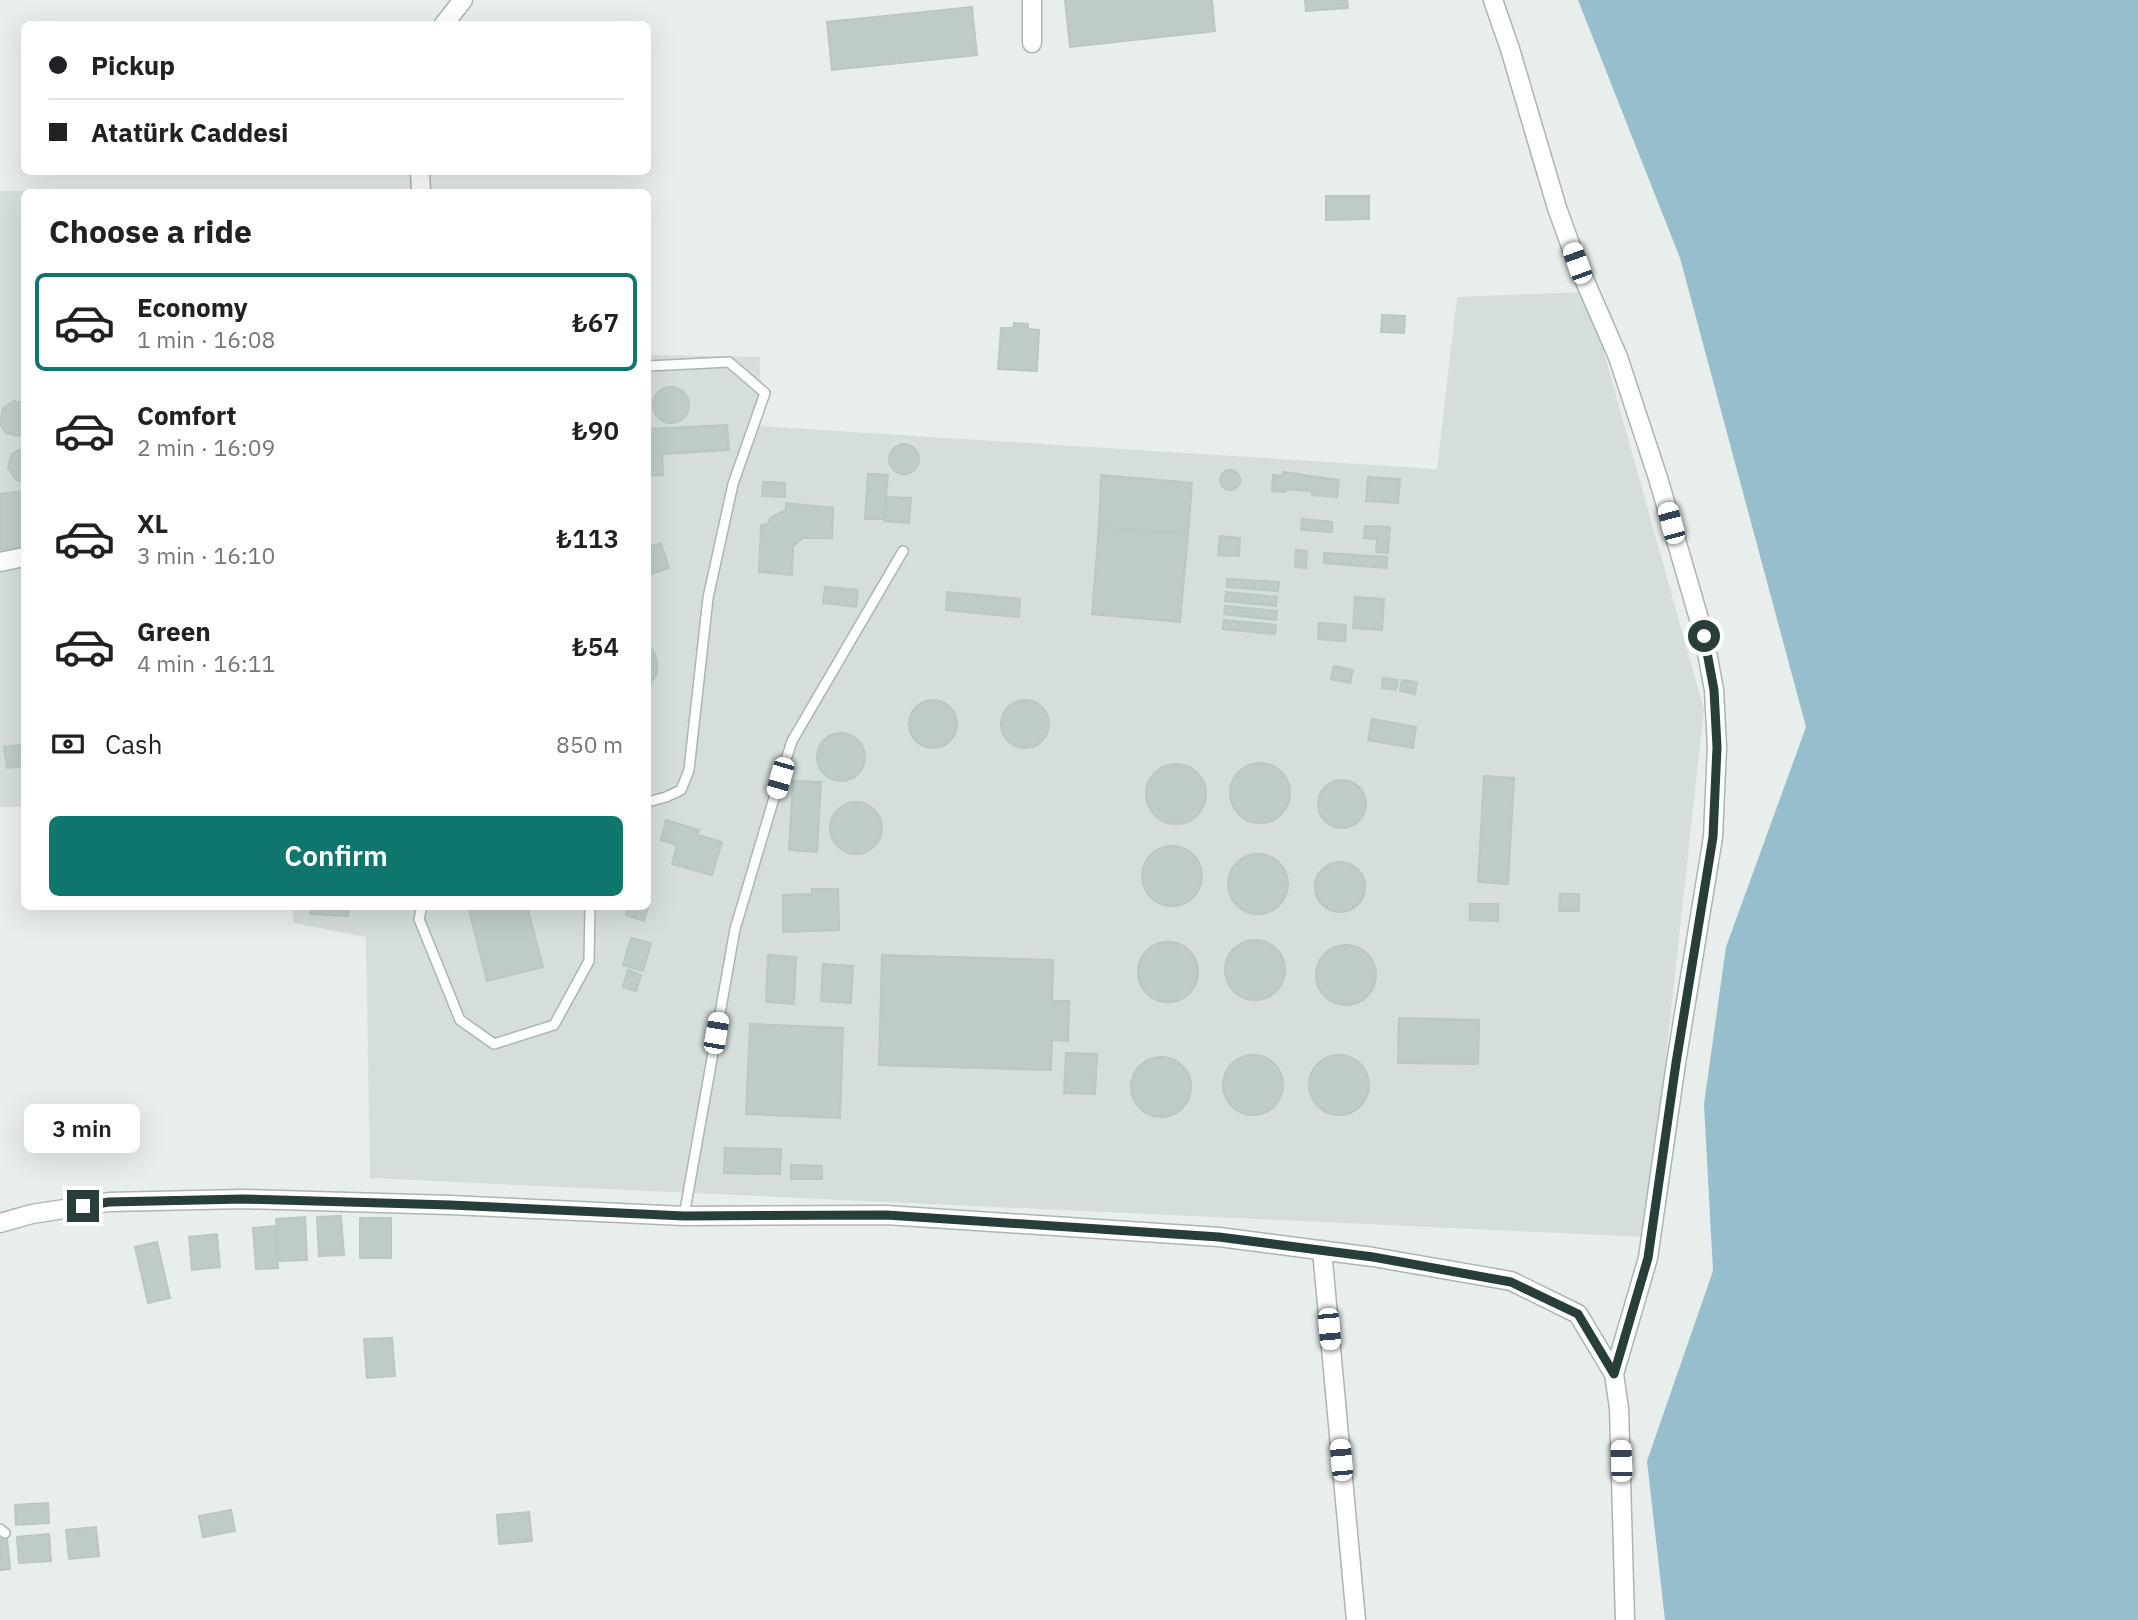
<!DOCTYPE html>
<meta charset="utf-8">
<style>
:root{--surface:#fff;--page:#f6f6f6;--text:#202124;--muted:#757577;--line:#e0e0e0;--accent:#0f766e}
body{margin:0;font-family:"IBM Plex Sans",sans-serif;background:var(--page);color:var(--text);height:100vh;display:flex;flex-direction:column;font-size:26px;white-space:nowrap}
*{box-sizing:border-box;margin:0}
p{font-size:23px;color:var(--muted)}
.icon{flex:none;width:38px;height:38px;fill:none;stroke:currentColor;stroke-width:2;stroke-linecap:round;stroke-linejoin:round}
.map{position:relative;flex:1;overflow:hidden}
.details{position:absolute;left:21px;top:189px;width:630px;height:721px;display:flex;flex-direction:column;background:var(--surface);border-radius:10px;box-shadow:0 7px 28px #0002}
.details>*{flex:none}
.hud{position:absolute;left:21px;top:21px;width:630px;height:154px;border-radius:10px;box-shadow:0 7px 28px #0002;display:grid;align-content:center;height:154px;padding:0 28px;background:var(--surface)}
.end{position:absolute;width:32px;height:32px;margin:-16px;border:9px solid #283e3a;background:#fff;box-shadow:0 0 0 4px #fff}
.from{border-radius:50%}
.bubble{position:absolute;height:49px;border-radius:10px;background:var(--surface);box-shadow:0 7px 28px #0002;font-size:23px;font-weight:600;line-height:49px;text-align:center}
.car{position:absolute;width:21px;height:42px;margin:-21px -10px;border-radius:9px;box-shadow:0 0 5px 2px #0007;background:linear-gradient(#fff 24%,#345 0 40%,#fff 0 76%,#345 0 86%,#fff 0)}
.hud b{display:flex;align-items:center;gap:24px;height:66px;font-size:26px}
.hud b+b{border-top:2px solid var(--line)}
.hud i{width:18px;height:18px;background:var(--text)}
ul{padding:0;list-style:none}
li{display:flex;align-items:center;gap:21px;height:98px;margin:0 14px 10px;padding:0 14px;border:4px solid transparent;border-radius:10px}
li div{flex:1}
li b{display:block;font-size:26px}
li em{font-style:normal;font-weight:600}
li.current{border-color:var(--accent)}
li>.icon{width:63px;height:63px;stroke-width:1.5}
h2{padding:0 28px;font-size:32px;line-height:84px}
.pay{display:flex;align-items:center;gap:18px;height:77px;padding:0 28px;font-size:26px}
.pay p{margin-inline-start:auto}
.cta{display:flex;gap:14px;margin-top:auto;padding:14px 28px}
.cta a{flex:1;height:80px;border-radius:10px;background:var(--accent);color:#fff;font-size:28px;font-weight:600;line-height:80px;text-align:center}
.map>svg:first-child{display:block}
.built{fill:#d5dedb}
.water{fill:#96becc}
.building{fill:#bfcbc8;stroke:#bac7c3;stroke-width:2}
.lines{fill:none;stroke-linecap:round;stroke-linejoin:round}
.lane-casing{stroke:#aab6b2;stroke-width:12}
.street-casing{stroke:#aab6b2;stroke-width:21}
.lane{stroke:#fff;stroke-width:9}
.street{stroke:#fff;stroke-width:18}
.route{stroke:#283e3a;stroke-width:9}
</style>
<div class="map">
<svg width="2138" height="1620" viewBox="0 0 2138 1620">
<rect width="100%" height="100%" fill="#e7eeeb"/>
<!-- built -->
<path class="built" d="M0,191l394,1h-370v615h-24z
M1587,292l117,418 -58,527 -1276,-59 -4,-241 -73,-14v-16l355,-1v-551l112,2 -1,69 678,43 20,-172z"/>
<!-- water -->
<path class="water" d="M1578,0h560v1620h-473l-18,-159 66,-190 -9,-167 22,-157 80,-220 -126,-469z"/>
<!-- building -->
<path class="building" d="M1065,0h147l3,31 -145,16z
M1305,0h42l1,8 -42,3z
M972,7l5,48 -145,15 -5,-48z
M1326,196h43v23l-43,1z
M1382,315l23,1 -1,17 -23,-1z
M1014,323l14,1v5l11,1 -2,41 -39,-2 3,-41h12z
M653 405a18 18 0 1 1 36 0a18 18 0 1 1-36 0Z
M14,401l10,2v32l-5,1 -13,-3 -6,-9 3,-16z
M727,425l2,25 -67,4 1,21 -15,1v-47z
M889 459a15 15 0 1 1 30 0a15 15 0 1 1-30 0Z
M23,448h1v35l-9,-4 -7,-12 4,-13z
M1220 480a10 10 0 1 1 20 0a10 10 0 1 1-20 0Z
M1283,472l56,8 -2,17 -25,-2v-4l-26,-2v3l-14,-1 1,-16 10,1z
M868,474l20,1 -4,44h-19z
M1101,475l91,8 -4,51 -89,-7z
M1368,477l32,2 -2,24 -32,-2z
M763,482l22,1v14l-23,-1z
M24,491v55l-24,4v-56z
M886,497l25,1 -2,25 -25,-2z
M786,503l47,5 -1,30h-29l-10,8 -1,29 -33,-3 2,-47 7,-1 2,-6 16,-8z
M1302,519l30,3v10l-31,-2z
M1365,526l25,1 -2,26 -12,-1 1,-13 -13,-1z
M1099,527l89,7 -8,88 -88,-8z
M1220,536l20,2 -1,18 -21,-1z
M661,543l8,25 -21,7v-27z
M1296,550l11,1 -1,17 -11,-1z
M1324,553l63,4v11l-63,-5z
M1227,579l52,3 -1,9 -51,-4z
M825,587l33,3 -2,17 -33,-4z
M947,592l73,7 -1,18 -73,-7z
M1226,592l51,5 -1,9 -51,-5z
M1355,597l29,2 -2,31 -29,-2z
M1225,606l52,5 -1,9 -52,-6z
M1224,620l52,5 -1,9 -52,-5z
M1319,623l27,2 -1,16 -27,-2z
M648,644l7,10 2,9v10l-9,15z
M1334,666l19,4 -3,13 -19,-4z
M1383,678l15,2 -2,10 -14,-2z
M1402,680l15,2 -2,12 -15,-3z
M1001 724a24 24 0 1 1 48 0a24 24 0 1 1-48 0Z
M909 724a24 24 0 1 1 48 0a24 24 0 1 1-48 0Z
M1372,719l44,8 -3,21 -45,-8z
M817 757a24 24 0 1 1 48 0a24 24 0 1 1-48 0Z
M22,745l2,21 -17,2 -3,-21z
M1230 793a30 30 0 1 1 60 0a30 30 0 1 1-60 0Z
M1146 794a30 30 0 1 1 60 0a30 30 0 1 1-60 0Z
M1484,776l30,2 -6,106 -30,-2z
M1318 804a24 24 0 1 1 48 0a24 24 0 1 1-48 0Z
M793,781l28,1 -4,70 -28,-2z
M830 828a26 26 0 1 1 52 0a26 26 0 1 1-52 0Z
M666,820l33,10 -2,5 25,7 -10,33 -40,-11 5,-19 -16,-5z
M1142 876a30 30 0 1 1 60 0a30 30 0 1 1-60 0Z
M1228 884a30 30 0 1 1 60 0a30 30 0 1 1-60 0Z
M1315 887a25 25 0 1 1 50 0a25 25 0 1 1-50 0Z
M812,889h26l1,41 -56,2v-37l29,-1z
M1560,894h19v17h-20z
M648,899l2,1 -6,21 -18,-6 2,-9h20z
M1470,904h28v17l-28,-1z
M311,906h37v10l-38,-2z
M468,906h59l16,61 -56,14z
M631,938l20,5 -8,28 -20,-6z
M1225 970a30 30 0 1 1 60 0a30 30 0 1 1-60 0Z
M1138 972a30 30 0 1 1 60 0a30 30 0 1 1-60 0Z
M1316 975a30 30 0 1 1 60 0a30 30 0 1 1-60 0Z
M768,955l28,2 -2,47 -28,-2z
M882,955l171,5 -1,41h17l-1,40 -16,-1 -1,30 -172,-5z
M823,964l30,2 -2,37 -30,-2z
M628,970l13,5 -5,16 -13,-4z
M1399,1018l80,2 -1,44 -80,-1z
M750,1024l93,4 -3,90 -94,-4z
M1066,1053l31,1 -2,40 -31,-1z
M1223 1085a30 30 0 1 1 60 0a30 30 0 1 1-60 0Z
M1309 1085a30 30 0 1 1 60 0a30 30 0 1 1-60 0Z
M1131 1087a30 30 0 1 1 60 0a30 30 0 1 1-60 0Z
M725,1148l56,1 -1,25 -56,-1z
M791,1165l31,1v13h-31z
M341,1216l3,39 -25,1 -2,-39z
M305,1217l2,43 -28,1 -3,-42z
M360,1218h31v40h-31z
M275,1226l3,42 -22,1 -3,-41z
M217,1234l3,33 -28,3 -3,-33z
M157,1242l13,56 -22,5 -13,-56z
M392,1338l3,38 -28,2 -3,-39z
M48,1503l1,20 -33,2 -1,-20z
M231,1510l4,21 -32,6 -4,-21z
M529,1512l3,29 -33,3 -2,-29z
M96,1527l3,29 -30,3 -3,-29z
M49,1534l2,27 -32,2 -2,-26z
M7,1538l3,31 -10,1v-31z"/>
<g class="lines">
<!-- lane casing -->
<g class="lane-casing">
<path id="lane" d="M648,366l81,-4 36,31 -32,91 -25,114 -19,172 -8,20 -15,7 -18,5
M422,906l-3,13 41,101 34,24 60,-19 35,-64 1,-55
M684,1216l51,-287 45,-151 12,-37 111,-190
M0,1529l5,4"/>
</g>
<!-- street casing -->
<g class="street-casing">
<path id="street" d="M1032,0v43
M1493,0l17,49 47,159 20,55 41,94 40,121 46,158 10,54 3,57 -4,90 -37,226 -28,195 -34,116 5,34 6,212
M444,24l19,-24
M420,172l1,20
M0,562l24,-5
M0,1223l32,-9 77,-12 134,-3 207,6 234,11 202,-1 333,22 154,20 138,24 67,33 36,60
M1322,1250l34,370"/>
</g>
<!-- lane -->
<use href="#lane" class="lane"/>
<!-- street -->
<use href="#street" class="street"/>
</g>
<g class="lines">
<!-- route -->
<path class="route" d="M83,1206l26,-4 134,-3 207,6 234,11 202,-1 333,22 154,20 138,25 67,32 36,60 34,-116 28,-195 37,-226 4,-90 -3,-57 -10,-54"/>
</g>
</svg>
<i class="end from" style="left:1704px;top:636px"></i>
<i class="end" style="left:83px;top:1206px"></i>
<div class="bubble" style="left:24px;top:1104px;width:116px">3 min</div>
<i class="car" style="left:1577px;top:263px;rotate:340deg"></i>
<i class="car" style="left:1671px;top:523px;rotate:345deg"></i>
<i class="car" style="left:780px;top:778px;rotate:196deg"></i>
<i class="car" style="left:716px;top:1033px;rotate:10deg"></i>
<i class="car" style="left:1329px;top:1329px;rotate:175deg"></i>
<i class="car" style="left:1341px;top:1460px;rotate:355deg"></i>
<i class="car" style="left:1621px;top:1461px;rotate:358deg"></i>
<div class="hud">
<b><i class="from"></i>Pickup</b>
<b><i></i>Atatürk Caddesi</b>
</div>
<section class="details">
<h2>Choose a ride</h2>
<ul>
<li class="current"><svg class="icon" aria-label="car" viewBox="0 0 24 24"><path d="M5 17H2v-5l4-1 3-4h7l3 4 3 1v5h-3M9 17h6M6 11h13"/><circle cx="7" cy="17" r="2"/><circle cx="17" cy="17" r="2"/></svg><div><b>Economy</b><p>1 min · 16:08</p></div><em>₺67</em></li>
<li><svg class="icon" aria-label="car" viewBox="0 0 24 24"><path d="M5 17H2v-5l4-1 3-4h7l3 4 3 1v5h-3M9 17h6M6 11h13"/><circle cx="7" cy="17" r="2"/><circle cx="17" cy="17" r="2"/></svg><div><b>Comfort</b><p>2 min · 16:09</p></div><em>₺90</em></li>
<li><svg class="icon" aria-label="car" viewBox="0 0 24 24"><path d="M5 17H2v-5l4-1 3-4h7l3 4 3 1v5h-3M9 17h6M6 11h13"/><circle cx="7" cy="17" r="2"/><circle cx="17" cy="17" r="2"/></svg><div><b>XL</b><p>3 min · 16:10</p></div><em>₺113</em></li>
<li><svg class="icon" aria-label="car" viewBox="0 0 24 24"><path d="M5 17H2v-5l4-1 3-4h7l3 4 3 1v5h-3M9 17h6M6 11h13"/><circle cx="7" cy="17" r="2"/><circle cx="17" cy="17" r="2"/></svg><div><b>Green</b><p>4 min · 16:11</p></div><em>₺54</em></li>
</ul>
<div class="pay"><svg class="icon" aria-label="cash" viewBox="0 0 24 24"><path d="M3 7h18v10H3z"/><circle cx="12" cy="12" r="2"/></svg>Cash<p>850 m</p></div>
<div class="cta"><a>Confirm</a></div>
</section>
</div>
